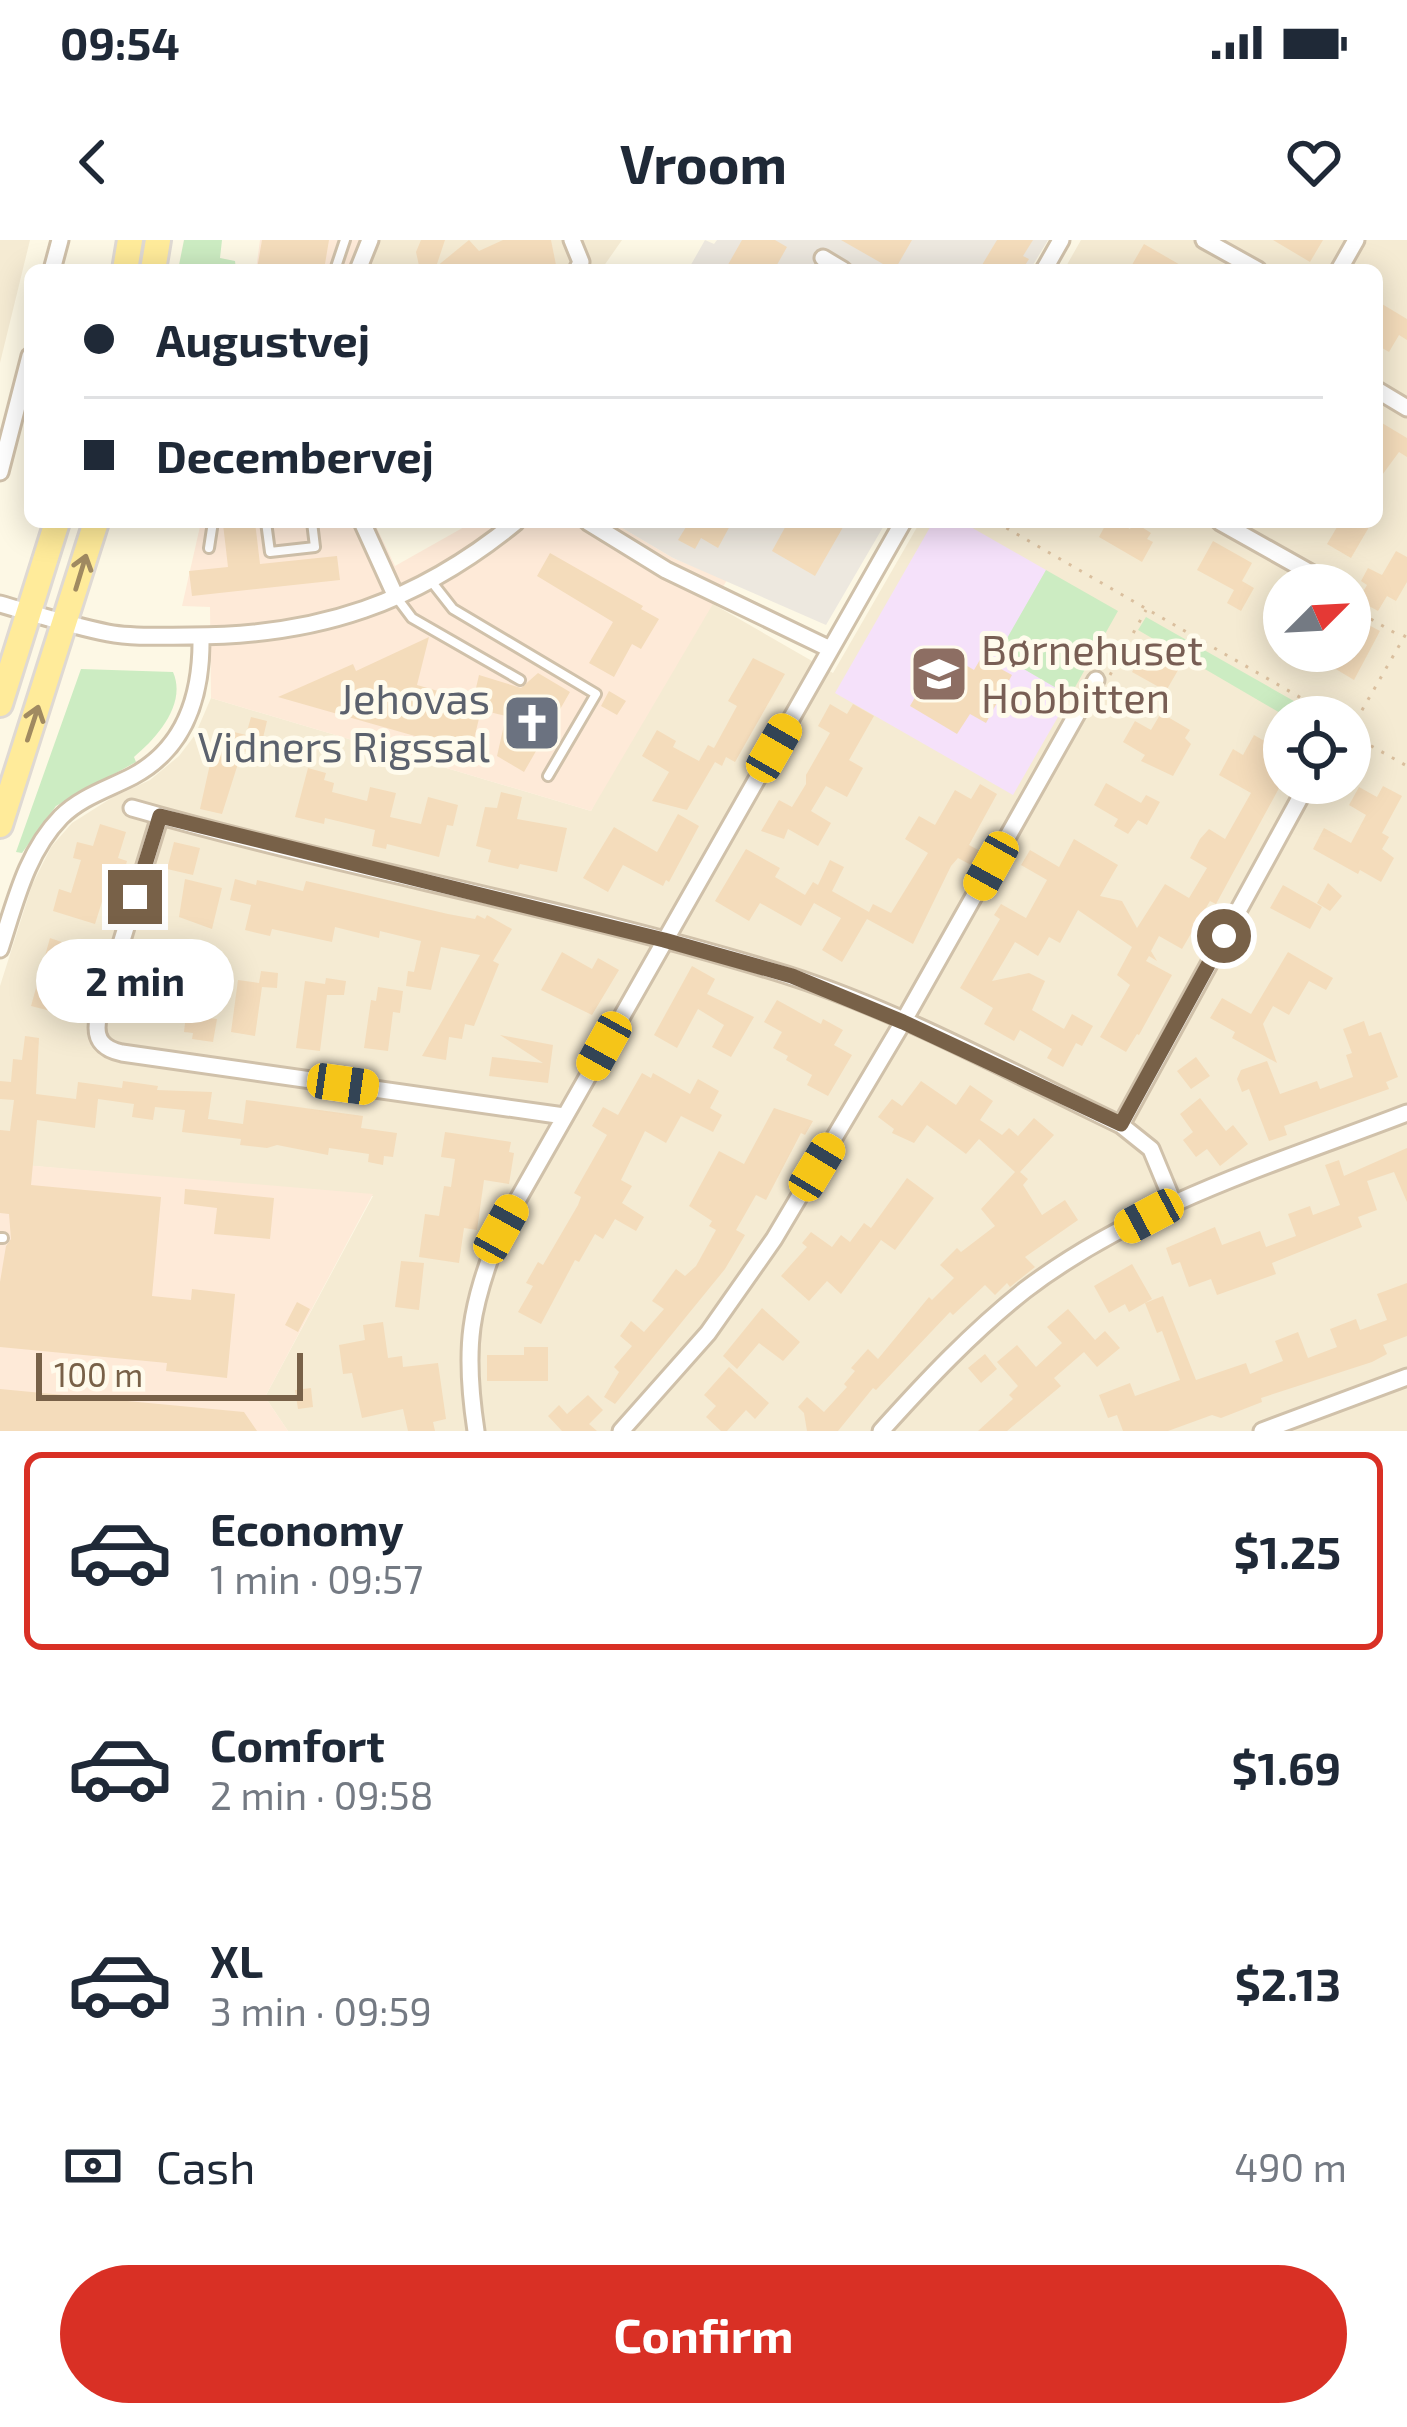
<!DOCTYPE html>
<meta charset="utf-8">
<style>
:root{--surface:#fff;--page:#f6f6f7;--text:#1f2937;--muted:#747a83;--line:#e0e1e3;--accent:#d93025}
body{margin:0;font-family:"Exo 2",sans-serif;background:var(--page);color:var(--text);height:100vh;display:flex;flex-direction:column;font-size:45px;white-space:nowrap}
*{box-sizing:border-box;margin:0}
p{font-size:39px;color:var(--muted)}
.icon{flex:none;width:66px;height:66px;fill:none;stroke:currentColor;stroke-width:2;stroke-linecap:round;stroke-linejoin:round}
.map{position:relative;height:1191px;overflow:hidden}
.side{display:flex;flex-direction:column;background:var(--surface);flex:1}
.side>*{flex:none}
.banner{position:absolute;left:24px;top:24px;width:1359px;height:264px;border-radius:18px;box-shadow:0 6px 30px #0003;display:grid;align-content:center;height:264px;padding:0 60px;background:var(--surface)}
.needle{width:78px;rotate:66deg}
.controls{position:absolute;left:1263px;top:324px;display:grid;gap:24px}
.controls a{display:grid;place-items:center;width:108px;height:108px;border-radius:50%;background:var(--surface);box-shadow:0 6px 30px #0003;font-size:60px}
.scale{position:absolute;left:36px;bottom:30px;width:267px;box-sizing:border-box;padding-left:12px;border:6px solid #786148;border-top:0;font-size:33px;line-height:42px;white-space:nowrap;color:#786148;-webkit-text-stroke:9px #fffbec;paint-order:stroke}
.end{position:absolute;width:54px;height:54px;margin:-27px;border:15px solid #786148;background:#fff;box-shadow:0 0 0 6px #fff}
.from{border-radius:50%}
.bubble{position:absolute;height:84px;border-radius:42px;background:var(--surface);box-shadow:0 6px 30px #0003;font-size:39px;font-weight:700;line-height:84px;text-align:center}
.car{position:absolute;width:36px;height:72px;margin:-36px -18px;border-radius:15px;box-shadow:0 0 9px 3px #0007;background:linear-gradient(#f5c518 24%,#345 0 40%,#f5c518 0 76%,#345 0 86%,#f5c518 0)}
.banner b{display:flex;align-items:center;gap:42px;height:114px;font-size:45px}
.banner b+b{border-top:3px solid var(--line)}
.banner i{width:30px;height:30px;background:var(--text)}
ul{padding:21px 0 0;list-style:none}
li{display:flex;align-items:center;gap:36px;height:198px;margin:0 24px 18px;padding:0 36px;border:6px solid transparent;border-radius:18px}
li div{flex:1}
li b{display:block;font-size:45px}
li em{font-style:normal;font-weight:700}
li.current{border-color:var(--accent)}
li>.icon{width:108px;height:108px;stroke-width:1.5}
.pay{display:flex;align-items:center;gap:30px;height:132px;padding:0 60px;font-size:45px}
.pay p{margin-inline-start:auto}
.cta{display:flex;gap:24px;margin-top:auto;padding:24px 60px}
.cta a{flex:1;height:138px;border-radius:72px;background:var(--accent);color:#fff;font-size:48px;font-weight:700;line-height:138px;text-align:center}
.status{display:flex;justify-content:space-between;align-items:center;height:84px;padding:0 60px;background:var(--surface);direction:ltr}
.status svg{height:33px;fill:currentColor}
header{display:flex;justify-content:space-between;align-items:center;height:156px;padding:0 60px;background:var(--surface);font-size:54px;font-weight:700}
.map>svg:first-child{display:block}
.residential{fill:#f5ebd3;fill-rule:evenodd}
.commercial{fill:#feead8}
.industrial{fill:#ede8df}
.education{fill:#f5e1fa}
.green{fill:#ccecc2}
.building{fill:#f4dcbb}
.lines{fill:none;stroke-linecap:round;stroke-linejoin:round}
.service-casing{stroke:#d0c1aa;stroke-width:14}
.minor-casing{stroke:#d0c1aa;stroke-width:21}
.primary-casing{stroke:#dfd9d3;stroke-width:30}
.path{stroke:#dabf9e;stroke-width:3;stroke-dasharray:3 9;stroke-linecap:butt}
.service{stroke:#fff;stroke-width:8}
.minor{stroke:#fff;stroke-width:15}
.primary{stroke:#ffeb9a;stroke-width:24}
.oneway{stroke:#a08a61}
.route{stroke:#786148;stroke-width:15}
.labels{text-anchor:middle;stroke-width:10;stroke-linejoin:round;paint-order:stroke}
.education-label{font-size:42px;fill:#785e54;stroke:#fffbec;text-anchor:start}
.worship-label{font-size:42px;fill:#5b616d;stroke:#fffbec;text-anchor:end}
</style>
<div class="status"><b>09:54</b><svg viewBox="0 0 49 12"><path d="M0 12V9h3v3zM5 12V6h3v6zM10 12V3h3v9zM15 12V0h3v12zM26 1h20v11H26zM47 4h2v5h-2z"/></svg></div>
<header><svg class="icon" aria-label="back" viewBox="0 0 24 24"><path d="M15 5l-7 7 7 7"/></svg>Vroom<svg class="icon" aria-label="heart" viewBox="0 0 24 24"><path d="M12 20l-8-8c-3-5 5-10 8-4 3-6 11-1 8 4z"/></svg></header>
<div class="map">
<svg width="1407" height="1191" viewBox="0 0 1407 1191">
<rect width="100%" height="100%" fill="#fdf8e5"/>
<!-- residential -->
<path class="residential" d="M0,0h30l-30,123z
M379,0h243l-21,30h-231z
M1081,0h326v1191h-1119l-23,-34 108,-201 -373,-33v-177l32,-101 19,-38 21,-24 41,-26 37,-17 29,-24 16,-21 16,-37 380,113 108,-215 134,77 87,-151h457v-252h-313zM1284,345h66v66h-66zM1284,477h66v66h-66z"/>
<!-- commercial -->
<path class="commercial" d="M260,0h119l-9,30h-114z
M201,282h173l21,44 78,-44h139l61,36 54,22 -136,231 -380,-113 -1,-91 -28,-1z
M0,923l373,31 -108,203 23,34h-288z"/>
<!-- industrial -->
<path class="industrial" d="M705,0l9,4 3,-4h331l-18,30h-342z
M612,282h274l-60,103 -153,-67z"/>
<!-- education -->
<path class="education" d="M933,282h29l84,48 -47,84 71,42 -57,99 -178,-102z"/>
<!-- green -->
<path class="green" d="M184,0h38l-2,18 15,3 1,9h-58z
M1046,330l72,41 -48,85 -72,-42z
M1146,377l176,100h-35l-149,-87z
M81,429l92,3c14,32 -16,66 -39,85l2,5 -80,44 -34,47 -6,-1z"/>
<!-- building -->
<path class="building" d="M262,0h67l-5,30 -67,-1z
M421,0h24l-9,27 33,-27 10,11 24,-11h48l6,30h-137l-4,-18z
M742,0h33l12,7 -13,23h-49z
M841,0h71l-15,26 -14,-2z
M997,0h36l-10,16 6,3 -7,11h-43z
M1273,0h50l-13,22z
M1144,4l45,26h-60z
M1377,61l30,18v21l-8,-5 -10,17 -12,-7z
M1377,180l30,18v19l-8,-5 -22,30z
M255,282l5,42 77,-8 3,24 -148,16 -3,-25 39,-4 -5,-43z
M689,282h43l-14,26 -17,-10 -6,11 -17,-9z
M788,282h58l-31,54 -43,-25z
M1107,282h10l13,7 4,-7 17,11 -4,6 6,3 -11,20 -43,-25z
M1340,282h32l-21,36 -24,-14z
M1213,301l39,22 -10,18 12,7 -13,23 -14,-8 7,-13 -37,-20z
M1396,311l11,6v25l-11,19 -9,-5 -9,15 -20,-11 9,-15 -6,-4 7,-13 14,7z
M550,313l93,53 -2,3 18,10 -18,30 -9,-5 -18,33 -25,-14 24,-41 -76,-46z
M1361,381l19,10 -26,49 -20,-12 10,-17h6v-22l5,3z
M429,397l-12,48 56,16 6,-26 42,13 17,-15 32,19 -46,80 -27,-16 9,-40 -25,-6 -10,42 -193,-55 75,-33 3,7z
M1147,406l34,19 -15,26 -34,-19z
M942,411l32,19 7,-12 31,17 -26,48 -16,-9 -13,20 -47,-28z
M753,418l32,16 -50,88 -9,-5 -4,9 -7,-4 -28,48 -35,-9 17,-29 -27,-16 15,-26 19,11 -3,6 26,14 9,-16 6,3 23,-42 -9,-5z
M609,451l17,10 -9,14 -16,-9z
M830,464l17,10 6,-10 21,12 -25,44 14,8 -16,29 -21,-11 -15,25 20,12 -13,23 -30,-17 -4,10 -23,-8 18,-31 13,7 14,-23v-9l24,-42 -12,-7z
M1161,473l29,17 -5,8 6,6 -18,32 -32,-15 4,-6 -22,-13 12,-21 16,9z
M251,477l16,4 -8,34 -17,-4 -20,63 -22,-5 18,-81 28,7z
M1254,495l30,17v27l-68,125 -6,-3 -28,48 -23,-13 -8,15 6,10 -8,-5 -3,5 26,14 -33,60 -2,-1 -11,18 -26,-15 30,-52 -13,-10 15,-28 -54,-37 -18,33 -11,-6 -11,19 -23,-14 -23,39 37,-8 16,8 -13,29 32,19 8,-15 21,12 -11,20 -6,-3 -13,24 -16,-9 5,-9 -32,-19 -6,11 -30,-17 9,-16 -33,-20 40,-69 -6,-4 7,-11 25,14 21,-38 -26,-15 9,-15 29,17 15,-28 44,26 -18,31 22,5 15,27 28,-44 24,14 18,-30 -17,-10 10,-19 9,-10 16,10 26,-46 -32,-18 14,-26 10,6z
M308,528l18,5 -2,7 10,3 -2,9 35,9 3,-14 26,6 -6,24 31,7 7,-27 30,8 -5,21 -6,-1 -8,32 -52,-13 -1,5 -14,-3 3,-16 -50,-12 -1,6 -29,-7z
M1106,543l35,20 5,-8 14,7 -13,23 -9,-5 -10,14 -14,-8 4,-7 -24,-14z
M980,544l17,10 -28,51 11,6 -9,14 -13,-7 -7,8 -38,78 -46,-25 -25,43 -20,-12 19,-32 -27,-15 -13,23 -41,-23 -11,18 -34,-20 31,-52 34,19 -5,9 30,18 8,-13 5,3 12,-25 14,7 -12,24 37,21 4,-8 18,9 37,-60 -23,-14 14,-23 16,9 20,-35 16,9z
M1383,546l19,10 -20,37 7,4 -7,12 12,9 -13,24 -21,-12 -2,4 -45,-25 11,-21 27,15 15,-28 -17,-10 10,-18 18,10z
M501,552l21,5 -5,22 50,9 -10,44 -37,-8 -2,5 -30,-7 3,-12 -15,-4 9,-39 12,1z
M678,574l21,12 -30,56 -3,-2 -3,6 -40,-21 -15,27 -25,-14 31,-51 43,25z
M100,584l26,8 -8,26 9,3 -10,35 -12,-4 -10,32 -42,-13 6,-22 12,4 10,-33 -8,-2 4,-16 16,4z
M174,602l26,6 -7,27 -26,-6z
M185,639l37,9 -10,41 -33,-12z
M235,639l21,6 1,-5 46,11 3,-10 142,33 27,5 2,-4 8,4 2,-4 25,14 -19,32 6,3 -25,62 -9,-2 -3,15 -13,-2 -3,23 -24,-4 58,-101 -39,-8 -10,43 -25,-4 2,-15 6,1 7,-31 -41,-10 -1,7 -44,-11 -3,15 -60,-13 -2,7 -25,-6 6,-25 -21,-5z
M1328,643l14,13 -12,15 -13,-8z
M1283,645l39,22 -12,22 -40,-21z
M50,698l52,18 -5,16 -11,-3 -8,26 10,3 -6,21 -51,-13z
M157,706l25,4 -8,51 -25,-4z
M562,712l30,17 6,-11 21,12 -27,45 -51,-25z
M1288,712l45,26 -7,12 -17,-9 -20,34 -16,-9 -10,18 14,39 -45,-25 3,-6 -25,-14 12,-20 29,16z
M692,726l23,13 -8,15 47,23 -23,40 -19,-10 12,-22 -26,-16 -21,39 -23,-13z
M261,731l17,2 -1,15 -15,-1 -7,49 -24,-4 7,-52 21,3z
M326,738l20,3 -2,14h-17l-7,56 -24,-3 9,-67 20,3z
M378,747l25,4 -3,22 -7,-1 -5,39 -24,-3 7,-48 5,1z
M777,760l44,24 2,-5 20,11 -9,15 18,10 -24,41 -21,-11 5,-10 -26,-15 2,-4 -15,-8 9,-16 -18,-10z
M186,775l31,4 -4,23 -21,-3 1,-6 -9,-1z
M1364,781l5,15 12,-4 8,22 9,23 -12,5 3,7 -105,37 3,9 -18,6 -20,-52 -7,3 -5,-13 4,-9 26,-9 13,33 37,-13 3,8 33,-12 -7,-22 6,-2 -9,-24z
M500,795l53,10 -5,38 -59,-7 3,-19 51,6z
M25,796l14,2 -3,56 40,5 2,-17 44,6 1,-7 35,5 -1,4 55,2 -4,27 35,5 3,-24 117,16 -2,12 36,5 -4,24 -9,-1 -1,9 -15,-3 1,-8 -40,-6 -1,7 -51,-10 -10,3 -27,-3 1,-6 -59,-7 3,-22 -30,-3 -2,13 -21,-3 2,-13 -36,-5 -3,29 -58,-8 -6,65 130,12 -9,99 39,4 1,-11 43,5 -8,84 -61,-7 1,-8 -167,-16v-65l6,-36 5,-7 -2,-25 -9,-1v-83l10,1 4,-31 -14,-1v-18l11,1 2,-23 9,1z
M1196,817l14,19 -19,13 -14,-18z
M642,833l9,5 2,-5 37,21 8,-15 21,12 -9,17 12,7 -9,17 -32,-16 -15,27 -21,-12 -24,49 11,6 -10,17 22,14 -8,14 -21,-12 -12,20 -8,-5 -16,28 -4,-2 -34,64 -23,-12 15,-26 -7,-3 12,-21 5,3 35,-60 3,-8 -7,-4 33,-58 -15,-9 11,-19 15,8z
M921,841l35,24 14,-20 23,16 -13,19 22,15 7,-7 9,8 16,-18 20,17 -34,37 8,7 -5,6 19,30 23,-15 13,20 -53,37 10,10 -25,20 -3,-4 -12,12 -10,-10 -32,30 -3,-3 -74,78 -3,-2 -35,43h-31l-3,-18 -6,-6 9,-10 17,15 23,-25 -3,-3 11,-13 -4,-3 17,-19 10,10 51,-62 3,3 22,-22 -14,-13 17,-17 4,4 34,-26 -14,-17 34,-37 -36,-33 -13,15 -39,-29 -13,18 -22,-10 2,-4 -16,-12 14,-18 10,7z
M1200,858l26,33 7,-6 15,19 -28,22 -13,-17 -11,8 -13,-17 10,-8 -13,-18z
M774,868l39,13 -8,14 -4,-2 -35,67 -10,-5 -20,35 9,5 -20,34 -110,135 -11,-7 15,-25 -5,-5 18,-21 -12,-10 11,-15 13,11 20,-23 -12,-8 24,-32 9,7 11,-10 20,-36 -7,-4 3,-5 -23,-15 30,-55 25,13z
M445,892l66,10 -2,10 5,1 -5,31 -25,-4 -7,50 -13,-2 -5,35 -40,-6 6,-43 14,2 5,-30 7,1 4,-28 -14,-2z
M1407,908v54l-13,-30 -27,9 10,29 -19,7 4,10 -90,36 4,11 -59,21 -6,-16 -22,8 -9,-25 -8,3 -6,-17 49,-21 7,18 38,-14 6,16 30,-11 -8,-22 22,-8 3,9 27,-10 -15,-40 14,-5 5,16z
M907,938l27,20 -39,52 -14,-10 -40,54 -14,-13 -18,20 -28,-25 26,-29 -5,-4 9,-11 21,15 9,-12 9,7 14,-19 7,5z
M185,949l89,9 -4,41 -56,-5 3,-26 -33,-4z
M401,1021l23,2 -5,47 -24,-3z
M1132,1024l20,35 -23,13 -4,-8 -16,9 -15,-27z
M1407,1043v53l-24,9 4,9 -15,8 -111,36 1,4 -41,16 -9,-3 -44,16h-45l-6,-16 -9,3 -9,-23 31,-12 5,13 45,-16 -18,-49 -5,2 -12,-30 18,-7 33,84 50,-17 4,11 33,-13 -8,-20 23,-9 10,26 29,-11 -7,-18 26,-10 4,11 27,-10 -10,-26z
M297,1062l13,7 -12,23 -13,-7z
M762,1068l38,34 -17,19 -24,-18 -22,26 -14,-13z
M1068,1069l27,31 10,-9 15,17 -23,19 -13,-15 -30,26 7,8 -54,45h-29l35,-32 -4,-4 9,-9 -21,-24 20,-17 19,22 26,-24 -15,-16z
M383,1082l5,36 14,-2 1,11 35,-4 8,56 -13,3 2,9h-27l-5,-22 -41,9 -10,-45 -9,1 -4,-29 26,-5 -2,-15z
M524,1107h24v34h-61v-26h37z
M985,1114l12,15 -16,14 -13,-15z
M729,1127l40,36 -14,16 -9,-9 -19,21h-6l-15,-14 10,-11 -12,-11z
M311,1148l2,19 -15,2 -3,-19z
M0,1149l244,23 13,19h-257z
M588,1155l15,15 -14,14 8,7h-35l-14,-15 11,-11 8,9z"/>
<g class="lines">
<!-- service casing -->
<g class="service-casing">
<path id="service" d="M335,30l10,-30
M266,282l4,30 45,-5 -3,-25
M209,308l4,-26
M431,341l22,28 143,85 -48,82
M397,358l15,20 108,62
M0,998h3"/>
</g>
<!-- minor casing -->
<g class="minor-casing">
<path id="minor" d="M572,0l9,22 -4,8
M1204,0l54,30
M823,18l20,12
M52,30l8,-30
M358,30l12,-30
M1044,30l17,-30
M1339,30l17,-30
M1377,150l30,18
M0,232l30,-116
M362,282l34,75
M588,282l78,48 164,79
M1220,282l112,63
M0,364c35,10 72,22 108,29 26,5 56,3 83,3 127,0 226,-33 325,-114
M132,568c217,62 440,100 655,167 115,37 225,98 334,150l30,24 22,53
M160,576l-62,203c-4,20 5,30 24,34l442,63
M0,709c15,-46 26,-96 61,-132 20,-20 47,-28 72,-41 54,-29 69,-83 68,-140
M1121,885l186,-340
M476,1191c-13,-85 -6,-124 25,-202l402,-707
M621,1191l87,-98 66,-94 129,-217 193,-342
M881,1191c45,-50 91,-99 144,-141 113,-86 252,-127 382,-177
M1262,1191l145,-54"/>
</g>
<!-- primary casing -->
<g class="primary-casing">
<path id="primary" d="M125,30l5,-30
M153,30l5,-30
M0,464l57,-182
M0,585l96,-303"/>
</g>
<!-- path -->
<path class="path" d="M996,282l338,195
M1350,367l52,30
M1110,435l36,-65
M1350,491l57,-99
M1350,494l57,32"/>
<!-- service -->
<use href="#service" class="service"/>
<!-- minor -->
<use href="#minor" class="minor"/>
<!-- primary -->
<use href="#primary" class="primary"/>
</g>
<!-- one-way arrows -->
<defs><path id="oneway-shaft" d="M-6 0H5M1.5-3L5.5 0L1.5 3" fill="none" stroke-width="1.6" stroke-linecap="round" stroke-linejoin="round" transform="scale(3)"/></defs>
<g class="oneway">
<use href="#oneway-shaft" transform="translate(81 332) rotate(-73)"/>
<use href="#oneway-shaft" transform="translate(33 483) rotate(-72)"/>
</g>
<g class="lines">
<!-- route -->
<path class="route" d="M135,657l25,-81 504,124 128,36 111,46 218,102 103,-188"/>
</g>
<!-- icons -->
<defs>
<g id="school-square" transform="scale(3)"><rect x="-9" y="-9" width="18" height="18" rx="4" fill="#8d6e63" stroke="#fffbec"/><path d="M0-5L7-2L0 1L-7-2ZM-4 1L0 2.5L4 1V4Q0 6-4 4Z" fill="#fff"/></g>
<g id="church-square" transform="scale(3)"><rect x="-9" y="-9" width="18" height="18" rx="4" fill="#6b7280" stroke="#fffbec"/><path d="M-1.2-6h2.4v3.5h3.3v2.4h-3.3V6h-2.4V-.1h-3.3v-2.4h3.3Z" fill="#fff"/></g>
</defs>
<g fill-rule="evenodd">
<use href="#school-square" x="939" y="434"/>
<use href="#church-square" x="532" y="483"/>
</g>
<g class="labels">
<!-- education labels -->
<g class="education-label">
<text x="981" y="425">Børnehuset<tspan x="981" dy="48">Hobbitten</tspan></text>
</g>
<!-- worship labels -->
<g class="worship-label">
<text x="490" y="474">Jehovas<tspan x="490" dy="48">Vidners Rigssal</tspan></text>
</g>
</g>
</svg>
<div class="controls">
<a><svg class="needle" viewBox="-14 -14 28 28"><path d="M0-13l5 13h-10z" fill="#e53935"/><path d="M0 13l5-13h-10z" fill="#747a83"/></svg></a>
<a><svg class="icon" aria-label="locate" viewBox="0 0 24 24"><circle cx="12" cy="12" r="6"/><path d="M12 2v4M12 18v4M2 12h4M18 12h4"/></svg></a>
</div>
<div class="scale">100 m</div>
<i class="end from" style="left:1224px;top:696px"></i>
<i class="end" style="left:135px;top:657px"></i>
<div class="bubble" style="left:36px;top:699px;width:198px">2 min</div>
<i class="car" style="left:774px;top:508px;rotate:30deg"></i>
<i class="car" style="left:991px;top:626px;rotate:209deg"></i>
<i class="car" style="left:604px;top:806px;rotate:209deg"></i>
<i class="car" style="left:343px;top:844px;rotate:98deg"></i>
<i class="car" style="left:817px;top:927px;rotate:31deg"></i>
<i class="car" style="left:1149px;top:976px;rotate:242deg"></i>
<i class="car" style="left:501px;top:989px;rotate:29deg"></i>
<div class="banner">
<b><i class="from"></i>Augustvej</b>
<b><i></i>Decembervej</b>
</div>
</div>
<section class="side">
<ul>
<li class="current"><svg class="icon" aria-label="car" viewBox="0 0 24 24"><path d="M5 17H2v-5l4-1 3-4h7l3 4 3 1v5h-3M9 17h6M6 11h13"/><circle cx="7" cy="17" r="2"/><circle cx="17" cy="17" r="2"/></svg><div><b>Economy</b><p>1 min · 09:57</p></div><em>$1.25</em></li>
<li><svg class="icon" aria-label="car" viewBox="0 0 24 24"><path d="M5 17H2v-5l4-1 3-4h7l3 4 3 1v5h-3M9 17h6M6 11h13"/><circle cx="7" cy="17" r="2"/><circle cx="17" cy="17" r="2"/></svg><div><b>Comfort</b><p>2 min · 09:58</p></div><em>$1.69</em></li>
<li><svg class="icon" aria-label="car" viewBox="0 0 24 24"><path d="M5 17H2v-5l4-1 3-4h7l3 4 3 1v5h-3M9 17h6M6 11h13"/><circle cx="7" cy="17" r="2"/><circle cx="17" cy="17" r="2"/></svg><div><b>XL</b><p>3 min · 09:59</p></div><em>$2.13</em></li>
</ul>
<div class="pay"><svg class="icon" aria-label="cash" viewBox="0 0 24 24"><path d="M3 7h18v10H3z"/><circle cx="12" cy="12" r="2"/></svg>Cash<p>490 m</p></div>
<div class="cta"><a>Confirm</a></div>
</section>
